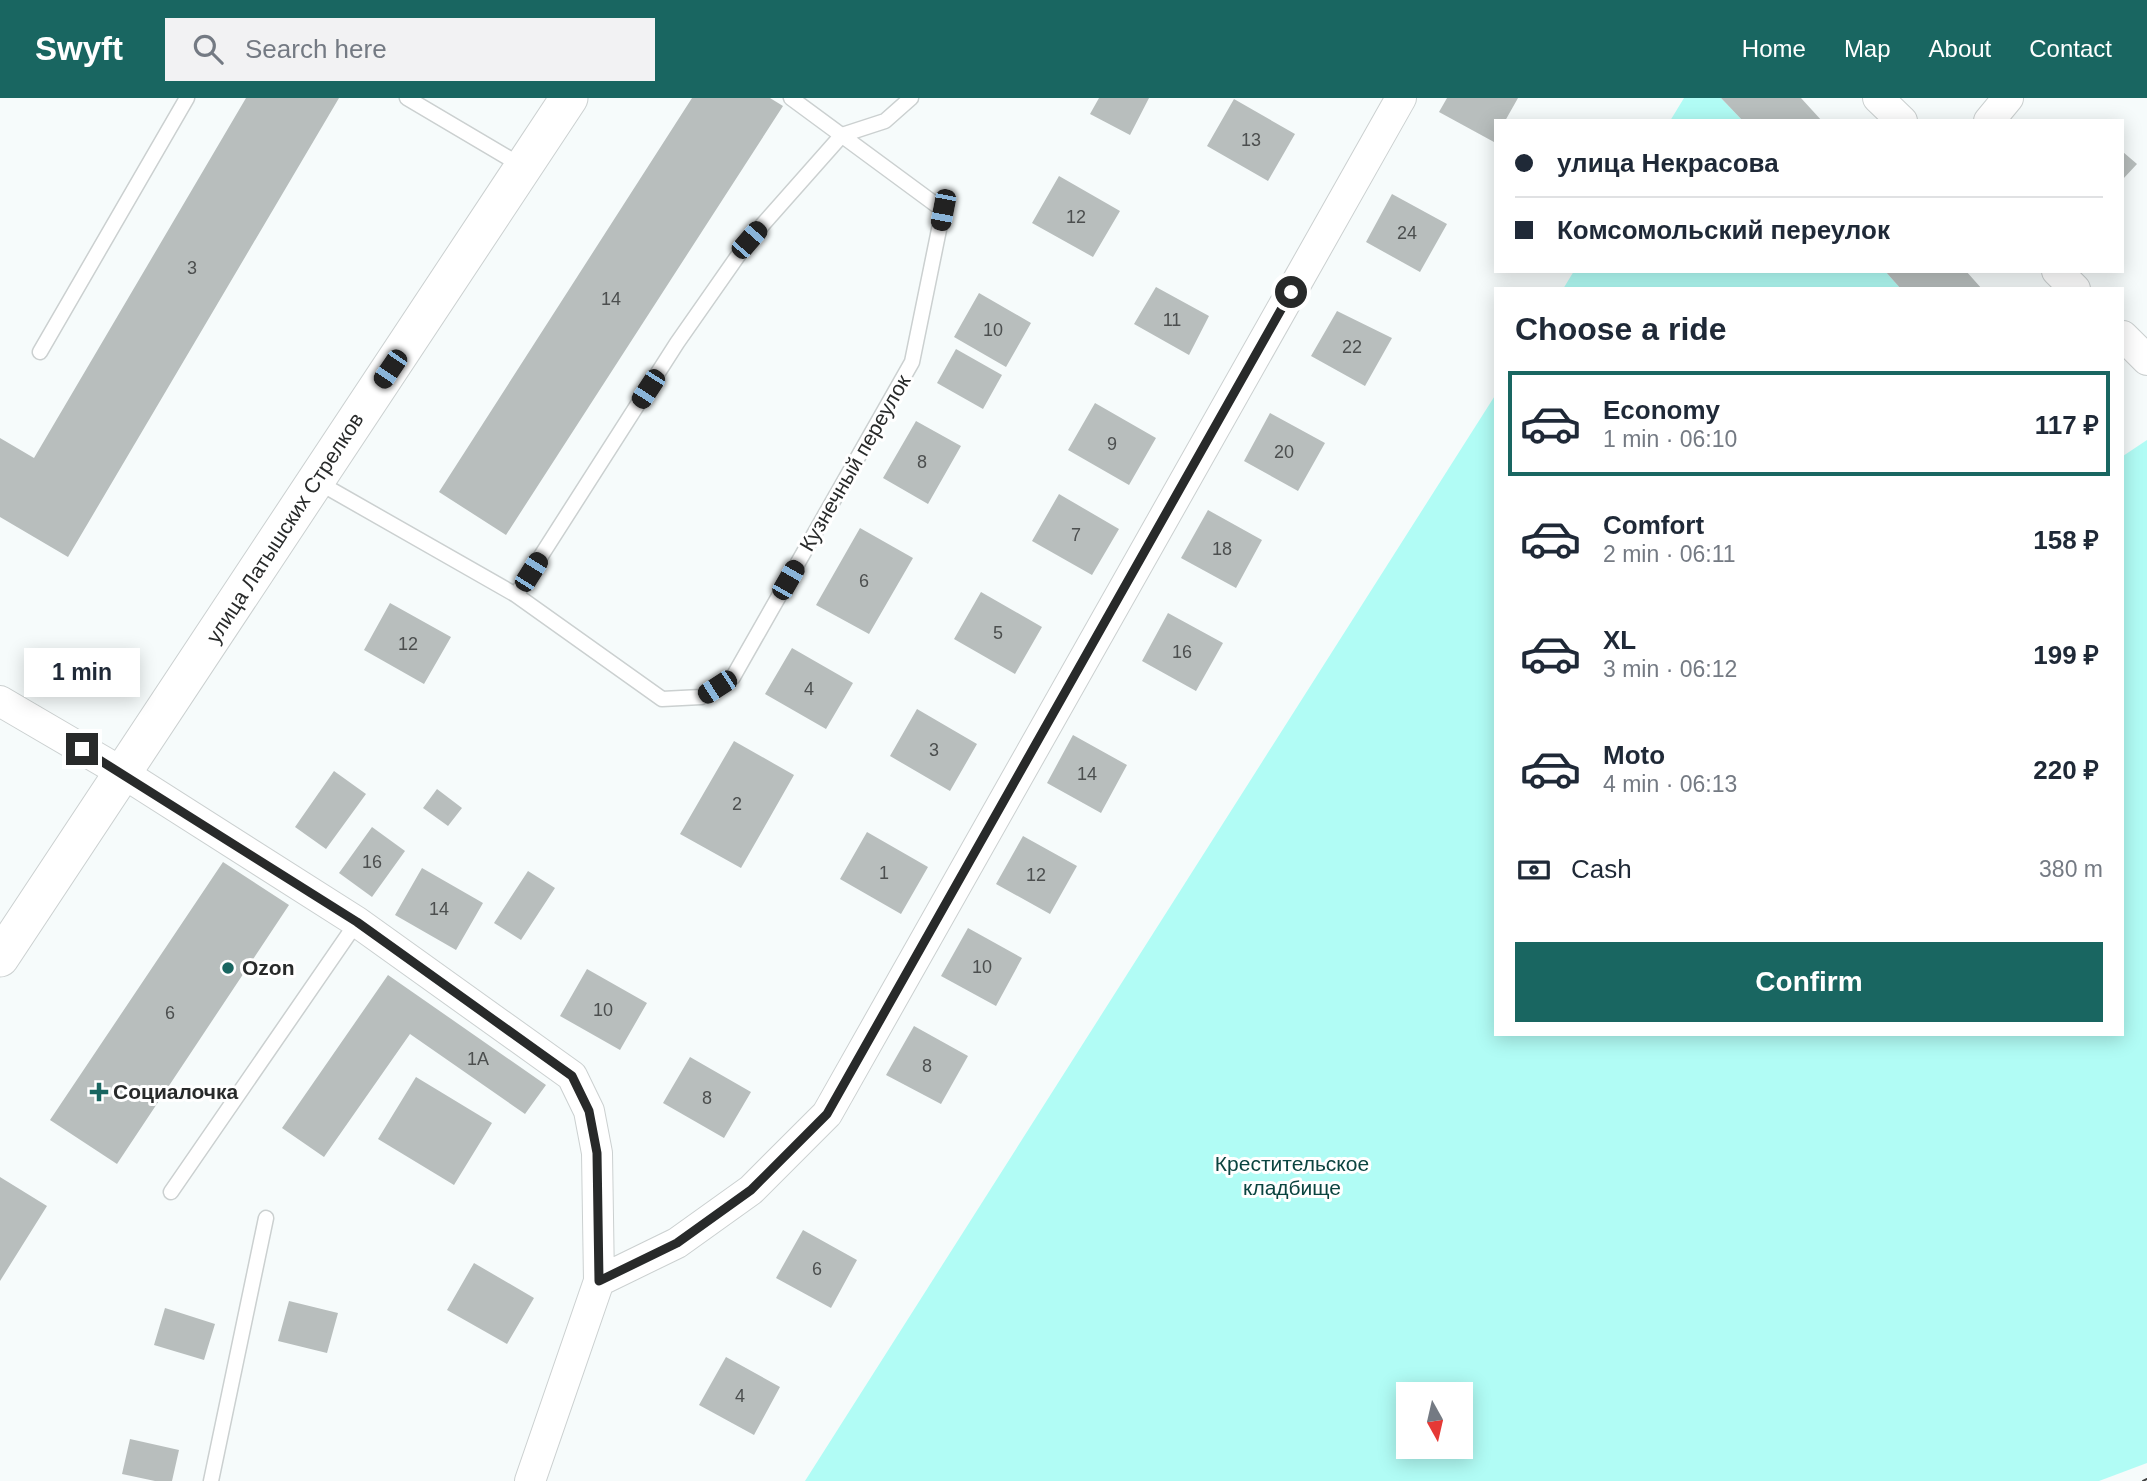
<!DOCTYPE html>
<meta charset="utf-8">
<style>
:root{--surface:#fff;--page:#f2f2f3;--text:#1f2937;--muted:#747a83;--line:#e0e1e3;--accent:#196661}
body{margin:0;font-family:Arial,sans-serif;background:var(--page);color:var(--text);height:100vh;display:flex;flex-direction:column;font-size:26px;white-space:nowrap}
*{box-sizing:border-box;margin:0}
p{font-size:23px;color:var(--muted)}
.icon{flex:none;width:38px;height:38px;fill:none;stroke:currentColor;stroke-width:2;stroke-linecap:round;stroke-linejoin:round}
.map{position:relative;flex:1;overflow:hidden}
.sheet{position:absolute;left:1494px;top:189px;width:630px;height:749px;display:flex;flex-direction:column;background:var(--surface);border-radius:0px;box-shadow:0 4px 18px #0003}
.sheet>*{flex:none}
.hud{position:absolute;left:1494px;top:21px;width:630px;height:154px;border-radius:0px;box-shadow:0 4px 18px #0003;display:grid;align-content:center;height:154px;padding:0 21px;background:var(--surface)}
.needle{width:46px;rotate:172deg}
.fabs{position:absolute;left:1396px;top:1284px;display:grid;gap:14px}
.fabs a{display:grid;place-items:center;width:77px;height:77px;border-radius:0px;background:var(--surface);box-shadow:0 4px 18px #0003;font-size:35px}
.end{position:absolute;width:32px;height:32px;margin:-16px;border:9px solid #282a2a;background:#fff;box-shadow:0 0 0 4px #fff}
.from{border-radius:50%}
.bubble{position:absolute;height:49px;border-radius:0px;background:var(--surface);box-shadow:0 4px 18px #0003;font-size:23px;font-weight:800;line-height:49px;text-align:center}
.car{position:absolute;width:21px;height:42px;margin:-21px -10px;border-radius:9px;box-shadow:0 0 5px 2px #0007;background:linear-gradient(#222 24%,#8ab4d8 0 40%,#222 0 76%,#8ab4d8 0 86%,#222 0)}
.hud b{display:flex;align-items:center;gap:24px;height:66px;font-size:26px}
.hud b+b{border-top:2px solid var(--line)}
.hud i{width:18px;height:18px;background:var(--text)}
ul{padding:0;list-style:none}
li{display:flex;align-items:center;gap:21px;height:105px;margin:0 14px 10px;padding:0 7px;border:4px solid transparent;border-radius:0px}
li div{flex:1}
li b{display:block;font-size:26px}
li em{font-style:normal;font-weight:800}
li.selected{border-color:var(--accent)}
li>.icon{width:63px;height:63px;stroke-width:1.5}
h2{padding:0 21px;font-size:32px;line-height:84px}
.pay{display:flex;align-items:center;gap:18px;height:77px;padding:0 21px;font-size:26px}
.pay p{margin-inline-start:auto}
.primary-button{display:flex;gap:14px;margin-top:auto;padding:14px 21px}
.primary-button a{flex:1;height:80px;border-radius:0px;background:var(--accent);color:#fff;font-size:28px;font-weight:800;line-height:80px;text-align:center}
header{display:flex;align-items:center;gap:42px;box-sizing:border-box;height:98px;padding:0 35px;background:var(--accent);color:#fff}
header strong{font-size:33px}
nav{display:flex;gap:38px;margin-inline-start:auto;font-size:24px}
.search{width:490px;height:63px;background:var(--page);display:flex;align-items:center;gap:18px;box-sizing:border-box;padding:0 24px;border-radius:0px;color:var(--muted);font-size:26px}
.map>svg:first-child{display:block}
.green{fill:#b1fcf5;fill-rule:evenodd}
.building{fill:#b8bebd}
.lines{fill:none;stroke-linecap:round;stroke-linejoin:round}
.service-casing{stroke:#cbd0d0;stroke-width:17}
.minor-casing{stroke:#cbd0d0;stroke-width:32}
.tertiary-casing{stroke:#cbd0d0;stroke-width:39}
.service{stroke:#fff;stroke-width:14}
.minor{stroke:#fff;stroke-width:30}
.tertiary{stroke:#fff;stroke-width:37}
.tram{stroke:#404242;stroke-width:2}
.route{stroke:#282a2a;stroke-width:9}
.poi-dot{fill:#196661;stroke:#fff;stroke-width:2.5}
.labels{text-anchor:middle;stroke-width:6;stroke-linejoin:round;paint-order:stroke}
.number-label{font-size:18px;fill:#4c4f4f}
.street-label{font-size:21px;fill:#282a2a;stroke:#fff}
.poi-label{font-size:21px;font-weight:bold;fill:#282a2a;stroke:#fff;text-anchor:start}
.park-label{font-size:21px;fill:#0b4440;stroke:#fff}
</style>
<header>
<strong>Swyft</strong>
<div class="search"><svg class="icon" aria-label="search" viewBox="0 0 24 24"><circle cx="10" cy="10" r="6"/><path d="M15 15l6 6"/></svg>Search here</div>
<nav><a>Home</a><a>Map</a><a>About</a><a>Contact</a></nav>
</header>
<div class="map">
<svg width="2147" height="1383" viewBox="0 0 2147 1383">
<rect width="100%" height="100%" fill="#f6fbfb"/>
<!-- green -->
<path class="green" d="M1684,0h37l22,23h-73z
M1574,173h311l16,18h-338z
M1496,296v640h627v-578l24,-16v1023l-48,18h-1294zM1409,1297h52v52h-52z"/>
<!-- building -->
<path class="building" d="M246,0h93l-271,459 -68,-40v-79l34,20z
M692,0h78l13,8 -277,429 -67,-43z
M1099,0h50l-19,37 -40,-21z
M1447,0h71l-13,23h-9v16l-2,5 -55,-30z
M1721,0h80l21,23h-79z
M1234,1l61,35 -27,47 -61,-35z
M2123,54l14,12 -14,15z
M1059,78l61,35 -27,46 -61,-34z
M1392,96l55,30 -27,48 -54,-30z
M1885,173h81l16,18h-81z
M1156,189l53,29 -20,39 -55,-31z
M979,195l52,30 -25,44 -52,-30z
M1337,213l55,27 -27,48 -54,-30z
M956,251l46,26 -19,34 -46,-26z
M1095,305l61,35 -27,47 -61,-35z
M1270,315l55,30 -27,48 -54,-30z
M916,323l45,25 -33,58 -45,-26z
M1059,396l60,35 -27,46 -60,-34z
M1208,412l54,30 -26,48 -55,-30z
M860,430l53,30 -44,76 -53,-29z
M981,494l61,35 -27,47 -61,-35z
M390,505l61,34 -27,47 -60,-34z
M1168,515l55,30 -27,48 -54,-30z
M792,550l61,35 -27,46 -61,-35z
M917,611l60,35 -27,47 -60,-35z
M1073,637l54,30 -26,48 -54,-30z
M734,643l60,34 -53,93 -61,-34z
M334,673l32,23 -40,55 -31,-22z
M437,691l25,19 -14,18 -25,-18z
M372,729l33,24 -33,46 -33,-24z
M867,734l61,35 -27,47 -61,-35z
M1023,738l54,30 -27,48 -54,-30z
M223,764l66,43 -172,259 -67,-44z
M422,770l61,35 -27,47 -61,-35z
M528,773l27,17 -34,52 -27,-17z
M968,830l54,30 -26,48 -55,-30z
M587,871l60,34 -27,47 -60,-34z
M388,877l158,110 -21,29 -115,-80 -86,123 -42,-29z
M914,928l54,30 -27,48 -55,-29z
M690,959l61,35 -27,46 -61,-35z
M416,979l76,46 -38,62 -76,-46z
M0,1079l47,29 -47,75z
M803,1132l54,30 -26,48 -55,-30z
M474,1165l60,35 -27,46 -60,-34z
M289,1203l49,12 -11,40 -49,-12z
M165,1210l50,16 -11,36 -50,-15z
M726,1259l54,30 -26,48 -55,-30z
M130,1341l49,11 -7,31h-17l-33,-7z"/>
<g class="lines">
<!-- service casing -->
<g class="service-casing">
<path id="service" d="M407,0l115,68
M40,254l147,-254
M316,383l200,114 146,104 39,-2 32,-20 179,-315 31,-152 -152,-112
M516,497l161,-252 72,-103 93,-105 43,-14 26,-23
M171,1094l186,-270
M211,1383l55,-263"/>
</g>
<!-- minor casing -->
<g class="minor-casing">
<path id="minor" d="M1878,0l24,23
M1989,23l19,-23
M2057,173l18,18
M2123,238l24,24
M0,603l123,72 234,149 215,154 17,35 8,42 2,128
M530,1383l69,-200 78,-38 74,-53 76,-76 574,-1016"/>
</g>
<!-- tertiary casing -->
<g class="tertiary-casing">
<path id="tertiary" d="M0,860l569,-860"/>
</g>
<!-- service -->
<use href="#service" class="service"/>
<!-- minor -->
<use href="#minor" class="minor"/>
<!-- tertiary -->
<use href="#tertiary" class="tertiary"/>
<!-- tram -->
<path class="tram" d="M2143,1383l4,-2"/>
</g>
<g class="lines">
<!-- route -->
<path class="route" d="M82,651l275,173 215,154 17,35 8,42 2,128 78,-38 74,-53 76,-76 464,-822"/>
</g>
<!-- markers -->
<g class="poi-dot">
<circle cx="228" cy="870" r="7"/>
<path d="M95.5 983.5h7v7h7v7h-7v7h-7v-7h-7v-7h7z"/>
</g>
<g class="labels">
<!-- number labels -->
<g class="number-label">
<text x="1251" y="48">13</text>
<text x="1076" y="125">12</text>
<text x="1407" y="141">24</text>
<text x="192" y="176">3</text>
<text x="611" y="207">14</text>
<text x="1172" y="228">11</text>
<text x="993" y="238">10</text>
<text x="1352" y="255">22</text>
<text x="1112" y="352">9</text>
<text x="1284" y="360">20</text>
<text x="922" y="370">8</text>
<text x="1076" y="443">7</text>
<text x="1222" y="457">18</text>
<text x="864" y="489">6</text>
<text x="998" y="541">5</text>
<text x="408" y="552">12</text>
<text x="1182" y="560">16</text>
<text x="809" y="597">4</text>
<text x="934" y="658">3</text>
<text x="1087" y="682">14</text>
<text x="737" y="712">2</text>
<text x="372" y="770">16</text>
<text x="884" y="781">1</text>
<text x="1036" y="783">12</text>
<text x="439" y="817">14</text>
<text x="982" y="875">10</text>
<text x="603" y="918">10</text>
<text x="170" y="921">6</text>
<text x="478" y="967">1А</text>
<text x="927" y="974">8</text>
<text x="707" y="1006">8</text>
<text x="817" y="1177">6</text>
<text x="740" y="1304">4</text>
</g>
<!-- street labels -->
<g class="street-label">
<text transform="translate(855 365) rotate(-60)" y="7">Кузнечный переулок</text>
<text transform="translate(285 430) rotate(-57)" y="7">улица Латышских Стрелков</text>
</g>
<!-- poi labels -->
<g class="poi-label">
<text x="242" y="877">Ozon</text>
<text x="113" y="1001">Социалочка</text>
</g>
<!-- park labels -->
<g class="park-label">
<text x="1292" y="1073">Крестительское<tspan x="1292" dy="24">кладбище</tspan></text>
</g>
</g>
</svg>
<div class="fabs">
<a><svg class="needle" viewBox="-14 -14 28 28"><path d="M0-13l5 13h-10z" fill="#e53935"/><path d="M0 13l5-13h-10z" fill="#747a83"/></svg></a>
</div>
<i class="end from" style="left:1291px;top:194px"></i>
<i class="end" style="left:82px;top:651px"></i>
<div class="bubble" style="left:24px;top:550px;width:116px">1 min</div>
<i class="car" style="left:943px;top:112px;rotate:191deg"></i>
<i class="car" style="left:749px;top:142px;rotate:41deg"></i>
<i class="car" style="left:390px;top:271px;rotate:214deg"></i>
<i class="car" style="left:648px;top:291px;rotate:213deg"></i>
<i class="car" style="left:531px;top:474px;rotate:32deg"></i>
<i class="car" style="left:788px;top:482px;rotate:30deg"></i>
<i class="car" style="left:717px;top:589px;rotate:237deg"></i>
<div class="hud">
<b><i class="from"></i>улица Некрасова</b>
<b><i></i>Комсомольский переулок</b>
</div>
<section class="sheet">
<h2>Choose a ride</h2>
<ul>
<li class="selected"><svg class="icon" aria-label="car" viewBox="0 0 24 24"><path d="M5 17H2v-5l4-1 3-4h7l3 4 3 1v5h-3M9 17h6M6 11h13"/><circle cx="7" cy="17" r="2"/><circle cx="17" cy="17" r="2"/></svg><div><b>Economy</b><p>1 min · 06:10</p></div><em>117 ₽</em></li>
<li><svg class="icon" aria-label="car" viewBox="0 0 24 24"><path d="M5 17H2v-5l4-1 3-4h7l3 4 3 1v5h-3M9 17h6M6 11h13"/><circle cx="7" cy="17" r="2"/><circle cx="17" cy="17" r="2"/></svg><div><b>Comfort</b><p>2 min · 06:11</p></div><em>158 ₽</em></li>
<li><svg class="icon" aria-label="car" viewBox="0 0 24 24"><path d="M5 17H2v-5l4-1 3-4h7l3 4 3 1v5h-3M9 17h6M6 11h13"/><circle cx="7" cy="17" r="2"/><circle cx="17" cy="17" r="2"/></svg><div><b>XL</b><p>3 min · 06:12</p></div><em>199 ₽</em></li>
<li><svg class="icon" aria-label="car" viewBox="0 0 24 24"><path d="M5 17H2v-5l4-1 3-4h7l3 4 3 1v5h-3M9 17h6M6 11h13"/><circle cx="7" cy="17" r="2"/><circle cx="17" cy="17" r="2"/></svg><div><b>Moto</b><p>4 min · 06:13</p></div><em>220 ₽</em></li>
</ul>
<div class="pay"><svg class="icon" aria-label="cash" viewBox="0 0 24 24"><path d="M3 7h18v10H3z"/><circle cx="12" cy="12" r="2"/></svg>Cash<p>380 m</p></div>
<div class="primary-button"><a>Confirm</a></div>
</section>
</div>
